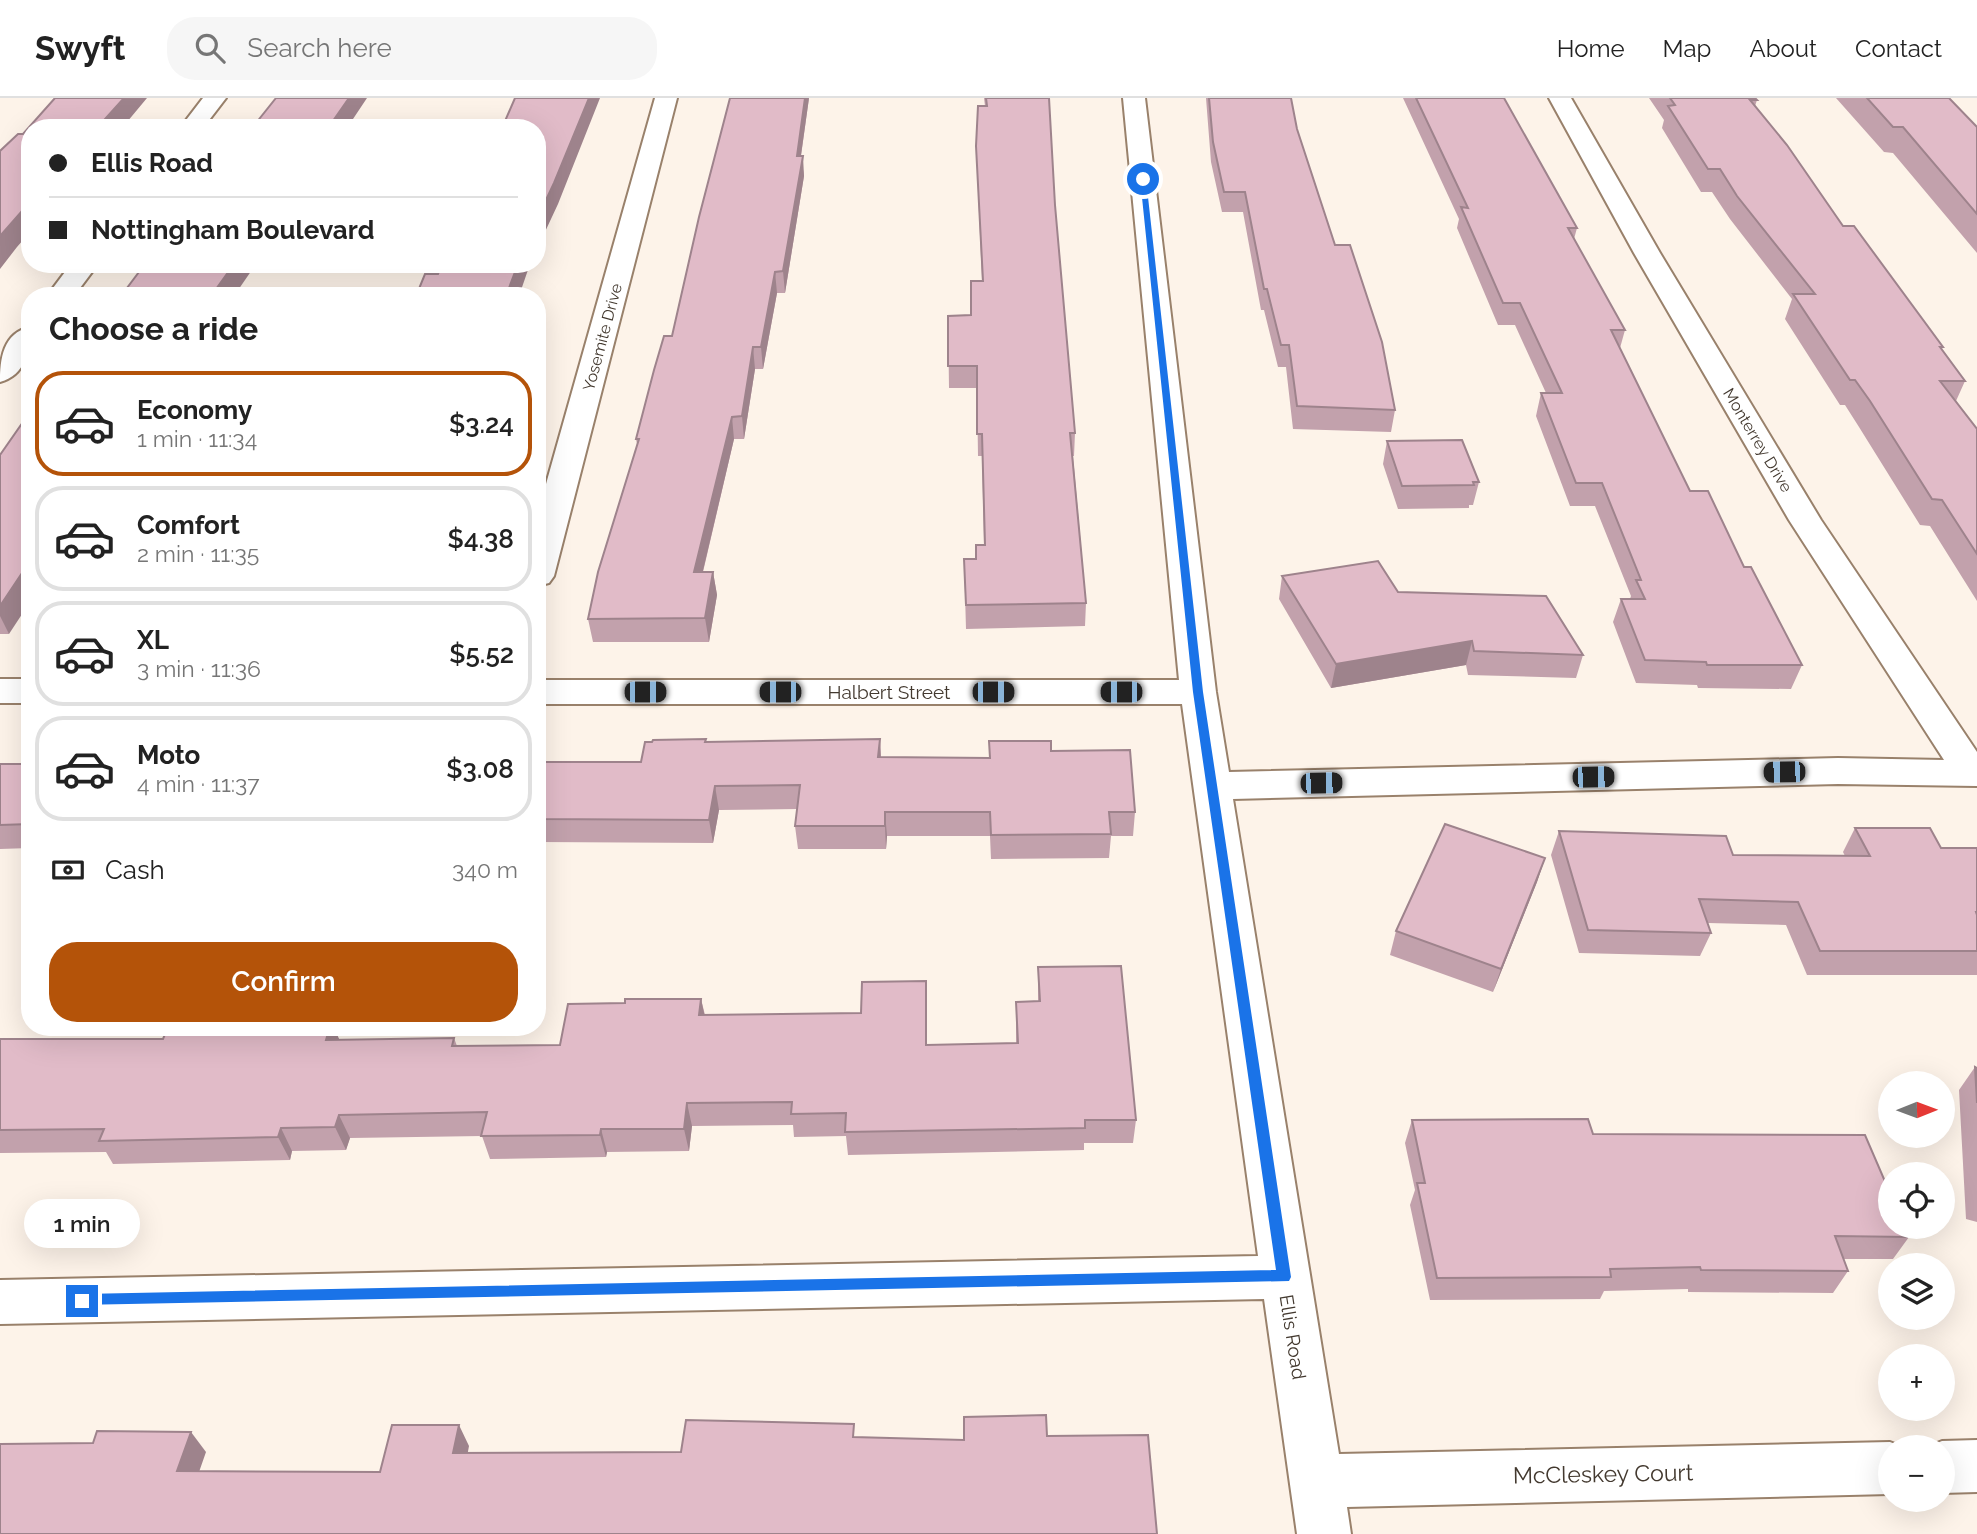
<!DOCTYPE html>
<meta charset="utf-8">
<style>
:root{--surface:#fff;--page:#f6f6f6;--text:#222;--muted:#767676;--line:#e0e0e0;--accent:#b45309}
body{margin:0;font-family:Raleway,sans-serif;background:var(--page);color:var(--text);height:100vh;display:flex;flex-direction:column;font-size:26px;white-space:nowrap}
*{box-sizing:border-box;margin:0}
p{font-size:23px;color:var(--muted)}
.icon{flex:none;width:38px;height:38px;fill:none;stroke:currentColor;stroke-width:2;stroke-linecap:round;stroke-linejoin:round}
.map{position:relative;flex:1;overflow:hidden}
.sheet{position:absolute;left:21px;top:189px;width:525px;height:749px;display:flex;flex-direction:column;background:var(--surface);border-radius:28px;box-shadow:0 7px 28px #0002}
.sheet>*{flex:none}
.banner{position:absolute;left:21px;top:21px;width:525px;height:154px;border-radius:28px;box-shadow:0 7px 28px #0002;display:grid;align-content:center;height:154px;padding:0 28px;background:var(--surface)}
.needle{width:46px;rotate:89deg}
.tools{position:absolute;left:1878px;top:973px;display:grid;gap:14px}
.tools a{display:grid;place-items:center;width:77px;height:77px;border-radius:50%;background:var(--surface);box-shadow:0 7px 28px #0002;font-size:35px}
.end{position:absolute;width:32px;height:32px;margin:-16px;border:9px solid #1a73e8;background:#fff;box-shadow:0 0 0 4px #fff}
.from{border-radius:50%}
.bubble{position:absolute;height:49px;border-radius:24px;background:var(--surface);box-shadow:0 7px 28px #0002;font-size:23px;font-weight:600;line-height:49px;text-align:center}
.car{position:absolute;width:21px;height:42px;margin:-21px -10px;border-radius:9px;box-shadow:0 0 5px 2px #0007;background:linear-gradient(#222 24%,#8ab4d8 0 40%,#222 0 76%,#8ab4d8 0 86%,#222 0)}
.banner b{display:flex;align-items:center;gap:24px;height:66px;font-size:26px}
.banner b+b{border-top:2px solid var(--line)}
.banner i{width:18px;height:18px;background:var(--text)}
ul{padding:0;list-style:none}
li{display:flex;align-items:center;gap:21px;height:105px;margin:0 14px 10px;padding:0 14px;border:4px solid var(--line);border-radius:28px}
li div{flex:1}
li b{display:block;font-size:26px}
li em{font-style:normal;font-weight:600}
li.active{border-color:var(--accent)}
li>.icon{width:63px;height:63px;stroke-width:1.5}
h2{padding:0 28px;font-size:32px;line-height:84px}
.pay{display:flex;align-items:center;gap:18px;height:77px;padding:0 28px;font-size:26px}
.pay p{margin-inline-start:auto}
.button{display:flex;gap:14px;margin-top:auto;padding:14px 28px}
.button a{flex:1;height:80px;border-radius:28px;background:var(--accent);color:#fff;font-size:28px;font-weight:600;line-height:80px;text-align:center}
header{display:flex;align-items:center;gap:42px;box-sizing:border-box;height:98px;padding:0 35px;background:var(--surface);border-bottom:2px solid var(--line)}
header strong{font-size:33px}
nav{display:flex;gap:38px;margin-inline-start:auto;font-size:24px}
.search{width:490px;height:63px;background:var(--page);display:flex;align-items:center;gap:18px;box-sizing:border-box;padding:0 24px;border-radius:28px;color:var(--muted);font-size:26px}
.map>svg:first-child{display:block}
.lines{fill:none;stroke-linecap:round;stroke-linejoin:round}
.minor-casing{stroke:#99816b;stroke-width:4}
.minor{fill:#fff;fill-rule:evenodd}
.wall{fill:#c2a1ac}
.shaded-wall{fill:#9e838c}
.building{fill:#e1bbc8;stroke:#9e838c;stroke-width:2}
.route{fill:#1a73e8}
.labels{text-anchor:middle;stroke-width:6;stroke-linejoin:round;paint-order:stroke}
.far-street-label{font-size:16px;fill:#43392f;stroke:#fff}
.street-label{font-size:19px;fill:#43392f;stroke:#fff}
.near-street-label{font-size:23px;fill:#43392f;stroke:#fff}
</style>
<header>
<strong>Swyft</strong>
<div class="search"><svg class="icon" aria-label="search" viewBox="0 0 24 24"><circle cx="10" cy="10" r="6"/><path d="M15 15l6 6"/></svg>Search here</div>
<nav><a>Home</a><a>Map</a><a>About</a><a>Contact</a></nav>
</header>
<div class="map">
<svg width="1977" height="1436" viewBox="0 0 1977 1436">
<rect width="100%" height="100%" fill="#fdf3e9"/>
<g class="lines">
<!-- minor casing -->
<g class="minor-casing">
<path id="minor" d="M203,0h23l-23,30h-23z
M655,0h22l-123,478 -5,7 -12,3v-70z
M1123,0h22l71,594 13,80 609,-14 106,2 -155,-240 -155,-267 -85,-155h22l89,155 161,267 156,232v34l-139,-2 -605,15 106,655 551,-12 13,5h-13v47l-543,13 4,27h-54l-33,-235 -1264,25v-44l1258,-24 -76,-552h-645v-24h642z
M71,166h27l-24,32h-27z
M30,229c0,23 -4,48 -30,55 0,-23 3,-49 30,-55z
M0,581h30v24h-30z
M1977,1342v52l-35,1v-46h-15l15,-6z"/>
</g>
<!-- minor -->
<use href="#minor" class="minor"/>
</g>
<!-- wall -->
<path class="wall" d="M809,0l-8,58 3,20 -19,117h-8l-14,76h-8l-11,70h-10l-31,133h10l4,23 -8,47h-116l-5,-23 49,-175 -1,-5 36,-103z
M984,0h65l6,107 20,228 -1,23h-1l13,147 -1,23 -119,3 -2,-70h12l8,-14 -2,-89h-4l-1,-68h-28l-1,-72 23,-1 11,-34 -6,-135 9,-40z
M1206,0h85l6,31 38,116 60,165 -4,22 -98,-3 -7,-62h-8l-14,-57h-3l-18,-98h-21l-11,-50z
M1403,0h101l73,130 -3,11 51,91 -5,18 70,143 54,76 58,98 -11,24 -93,-1 -1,-3 -61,-2 -23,-61 8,-23h9l1,-3 -36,-90h-25l-34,-90 5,-23h5l-31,-68h-17l-41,-97 2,-9z
M1649,0h106l2,2 -2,6 88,120 100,121 -1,2 23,32 -9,20 21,28v172l-47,-75 -10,-1 -61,-98 -14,-22h-5l-55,-86 7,-20 -62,-80 -18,-27h-11l-39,-64 2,-8z
M1836,0h113l28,29v126l-84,-100 -9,-1z
M1387,343l92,41 -6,23h-4v3l-71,1 -15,-45z
M0,357l9,179h-9z
M1282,478l116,16 185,63 -7,23 -108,-3 -2,-10 -135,23 -52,-89z
M880,641l1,18 108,1 62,-7 84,61 -2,24h-22l-2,22 -118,1 -1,-23h-103l-1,13h-88l-3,-23 2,-17 -78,1 -6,33 -175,-1 -1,2v-82h104l65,-20z
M0,666h30v84l-30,1z
M1855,730l86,20h36v127h-170l-21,-50 -78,-2 3,10 -11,23 -121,-3 -28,-98 8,-24 174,24 112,1 -2,-4z
M1545,760l-8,24 -44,110 -103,-37 6,-24z
M1038,869l98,153 -3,23h-49v7l-236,5 -2,-19 -52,1 -1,-12 -101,1 -3,25 -82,1 -1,5 -116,2 -8,-23 -132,2 -4,12 -54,1 -2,9 -177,4 -7,-12 -106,1v-114h163l171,-12 5,13 115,-2 3,8 103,-1 65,-42 76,-4 4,16 156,-2 66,-9v41l89,-2v-41l22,-1z
M1975,969l2,1v154l-11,-3 -7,-129z
M1412,1022l181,14 316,103 -16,22h-50l5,12 -15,22 -145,-1v-3l-84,2 -4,8 -170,1 -20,-95 5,-15 -10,-47z"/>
<!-- shaded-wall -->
<path class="shaded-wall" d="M124,0h23l-25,30h-25z
M349,0h18l-20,30h-19z
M589,0h11l-42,106 -21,45v-30z
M805,0h4l-11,78 -1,-20z
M803,58l1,20 -19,117 -2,-22z
M30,104v30l-13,15 -17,22v-33z
M234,166h22l-22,32h-23z
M518,166h12l-11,32h-13z
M775,174l2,21 -14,76 -2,-22z
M753,249l2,22 -11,70 -2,-23z
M732,319l2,22 -37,157 -3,-24z
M30,463v41l-21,32 -9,-18v-10z
M713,474l4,23 -8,47 -4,-24z
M1472,543l-6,24 -135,23 5,-24z
M880,641l1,24 -3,-6z
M715,688l4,24 -6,33 -4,-23z
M885,714l2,24 -1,13 -1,-23z
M1545,760l-8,24 -44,110 8,-23z
M926,883l1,23v64l-1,-23z
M701,901l5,23 -7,-7z
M330,929h4l8,19 -16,-6z
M687,1005l5,23 -3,25 -5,-22z
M339,1017l11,23 -4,12 -11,-23z
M281,1030l11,23 -2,9 -12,-23z
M601,1031l6,23 -1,5 -6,-22z
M459,1327l10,21 -5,27 -11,-20z
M191,1334l15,20 -14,40 -15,-21z"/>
<!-- building -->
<path class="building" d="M55,0h69l-27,30h-67v74l-30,34v-85l18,-17h5z
M276,0h73l-21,30h-76z
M515,0h74l-35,85 -17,36v-91h-35z
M730,0h75l-8,58h6l-20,115 -8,1 -14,75h-8l-11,69 -10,1 -38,155h19l-8,46 -117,1 10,-47 41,-133h-3l18,-69 10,-34h8l27,-119z
M986,0h63l6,107 20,228h-5l16,170 -120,2 -2,-46h12v-14h9l-3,-111h-5v-68h-29v-50l23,-1v-34h12l-7,-135 2,-40h9z
M1209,0h82l6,31 38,116h15l32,97 13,68 -98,-4 -8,-61h-8l-14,-56h-3l-19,-97h-21l-11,-50z
M1416,0h88l73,130h-9l57,102h-14l79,161h18l36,76h7l51,98h-95l-1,-3 -61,-2 -24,-61h24l-9,-19h5l-39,-97h-26l-35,-90h21l-42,-90h-17l-42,-96 7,1z
M1670,0h85l2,2h-7l37,45 56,81h11l89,121h-3l25,34h-25l37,48v125l-35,-54 -10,-1 -62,-98 -15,-21h-5l-57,-86h22l-78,-98 -17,-27h-12l-40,-63 7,-1z
M1867,0h82l28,29v87l-74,-87h-10z
M156,166h78l-23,32h-90l18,-24h12z
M442,166h76l-12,32h-90l9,-22h13z
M30,314v149l-30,45v-151z
M1462,342l17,42h-6l1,3 -72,1 -15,-45z
M1378,463l20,31 148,4 37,59 -109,-4 -2,-10 -136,23 -54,-88z
M706,641l-1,3 175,-3 -2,18 112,1 -1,-17h62v10l79,-1 5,62h-26l2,22 -120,1 -1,-23h-105v14h-90l5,-41 -85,1 -6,34 -172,-1v-57h104l4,-20h7l1,-2z
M0,666h30v60l-30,1z
M1445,726l100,34 -44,111 -105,-38z
M1855,730h75l11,20h36v64h-1l1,3v36h-157l-22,-49 -99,-3 12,34 -123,-3 -29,-99 167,5 7,19 137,1z
M1121,868l15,154h-51v8l-240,4 1,-19 -55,1 1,-12 -105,1 -3,26h-83l-1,6 -119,1 6,-24 -148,3 -4,12 -54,1 -3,9 -179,4 5,-12 -104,1v-91h163l5,-12h162l-4,13 128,-2 -2,8 108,-1 8,-41 57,-1v-4h76l-2,16 162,-2 1,-31 64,-1v64l92,-2 -2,-41 24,-1 -2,-34z
M1975,969l2,1v35z
M1588,1021l5,15 272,1 25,58v34h14l5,10 -74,-1 13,35 -147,-1 -1,-3 -90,2 1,8 -174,1 -20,-95h8l-13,-63z
M1046,1317l1,21 101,-1 9,99h-1157v-90l93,-1 4,-12 94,1 -14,39 203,1 12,-47h67l-6,28 228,-1 5,-32 168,4 -1,13 111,3v-23z"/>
<!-- route -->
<path class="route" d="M1140,80l6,1 57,513 88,585 -2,4 -1212,24 -2,-4 7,-7 1194,-24 -83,-578z"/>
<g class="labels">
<!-- far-street labels -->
<g class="far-street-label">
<text transform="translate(602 239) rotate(-75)" y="6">Yosemite Drive</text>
<text transform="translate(1758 342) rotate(59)" y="6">Monterrey Drive</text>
</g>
<!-- street labels -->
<g class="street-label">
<text x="889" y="601">Halbert Street</text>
<text transform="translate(1293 1239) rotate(81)" y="7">Ellis Road</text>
</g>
<!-- near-street labels -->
<g class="near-street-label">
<text transform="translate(1603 1376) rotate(-1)" y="8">McCleskey Court</text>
</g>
</g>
</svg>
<div class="tools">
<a><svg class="needle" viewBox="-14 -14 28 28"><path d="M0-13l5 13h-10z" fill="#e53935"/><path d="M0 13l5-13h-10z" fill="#767676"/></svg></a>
<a><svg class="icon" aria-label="locate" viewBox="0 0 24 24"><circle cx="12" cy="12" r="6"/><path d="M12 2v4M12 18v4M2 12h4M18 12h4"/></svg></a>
<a><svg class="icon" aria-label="layers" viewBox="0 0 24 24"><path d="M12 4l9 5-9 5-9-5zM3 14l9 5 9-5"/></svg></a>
<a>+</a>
<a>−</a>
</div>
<i class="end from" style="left:1143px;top:81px"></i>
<i class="end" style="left:82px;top:1203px"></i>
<div class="bubble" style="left:24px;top:1101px;width:116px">1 min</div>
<i class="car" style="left:645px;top:594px;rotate:90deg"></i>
<i class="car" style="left:780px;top:594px;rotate:270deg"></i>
<i class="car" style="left:993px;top:594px;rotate:90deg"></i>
<i class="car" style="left:1121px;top:594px;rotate:270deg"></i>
<i class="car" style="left:1784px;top:674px;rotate:269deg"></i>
<i class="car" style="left:1593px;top:679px;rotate:89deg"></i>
<i class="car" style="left:1321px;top:685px;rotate:89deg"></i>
<div class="banner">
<b><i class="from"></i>Ellis Road</b>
<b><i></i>Nottingham Boulevard</b>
</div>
<section class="sheet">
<h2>Choose a ride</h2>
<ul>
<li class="active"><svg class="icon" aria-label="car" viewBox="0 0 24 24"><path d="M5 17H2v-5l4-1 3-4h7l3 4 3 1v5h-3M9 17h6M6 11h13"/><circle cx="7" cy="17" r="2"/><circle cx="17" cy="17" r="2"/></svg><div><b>Economy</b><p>1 min · 11:34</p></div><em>$3.24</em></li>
<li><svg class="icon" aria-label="car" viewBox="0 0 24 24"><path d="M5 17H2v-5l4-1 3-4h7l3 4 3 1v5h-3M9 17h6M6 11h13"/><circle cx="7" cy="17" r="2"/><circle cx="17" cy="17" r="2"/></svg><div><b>Comfort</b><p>2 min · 11:35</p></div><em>$4.38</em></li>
<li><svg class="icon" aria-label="car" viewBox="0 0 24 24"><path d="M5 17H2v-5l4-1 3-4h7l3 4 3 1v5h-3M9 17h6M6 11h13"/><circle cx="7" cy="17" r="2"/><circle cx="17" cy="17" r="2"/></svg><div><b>XL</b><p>3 min · 11:36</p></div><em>$5.52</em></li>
<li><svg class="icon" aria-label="car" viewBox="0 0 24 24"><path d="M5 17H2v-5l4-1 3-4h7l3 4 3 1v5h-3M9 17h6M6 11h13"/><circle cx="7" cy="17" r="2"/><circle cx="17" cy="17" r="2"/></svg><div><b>Moto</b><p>4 min · 11:37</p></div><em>$3.08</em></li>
</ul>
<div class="pay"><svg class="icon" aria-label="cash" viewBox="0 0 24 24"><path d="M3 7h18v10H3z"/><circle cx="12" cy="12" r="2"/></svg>Cash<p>340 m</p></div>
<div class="button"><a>Confirm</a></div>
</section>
</div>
